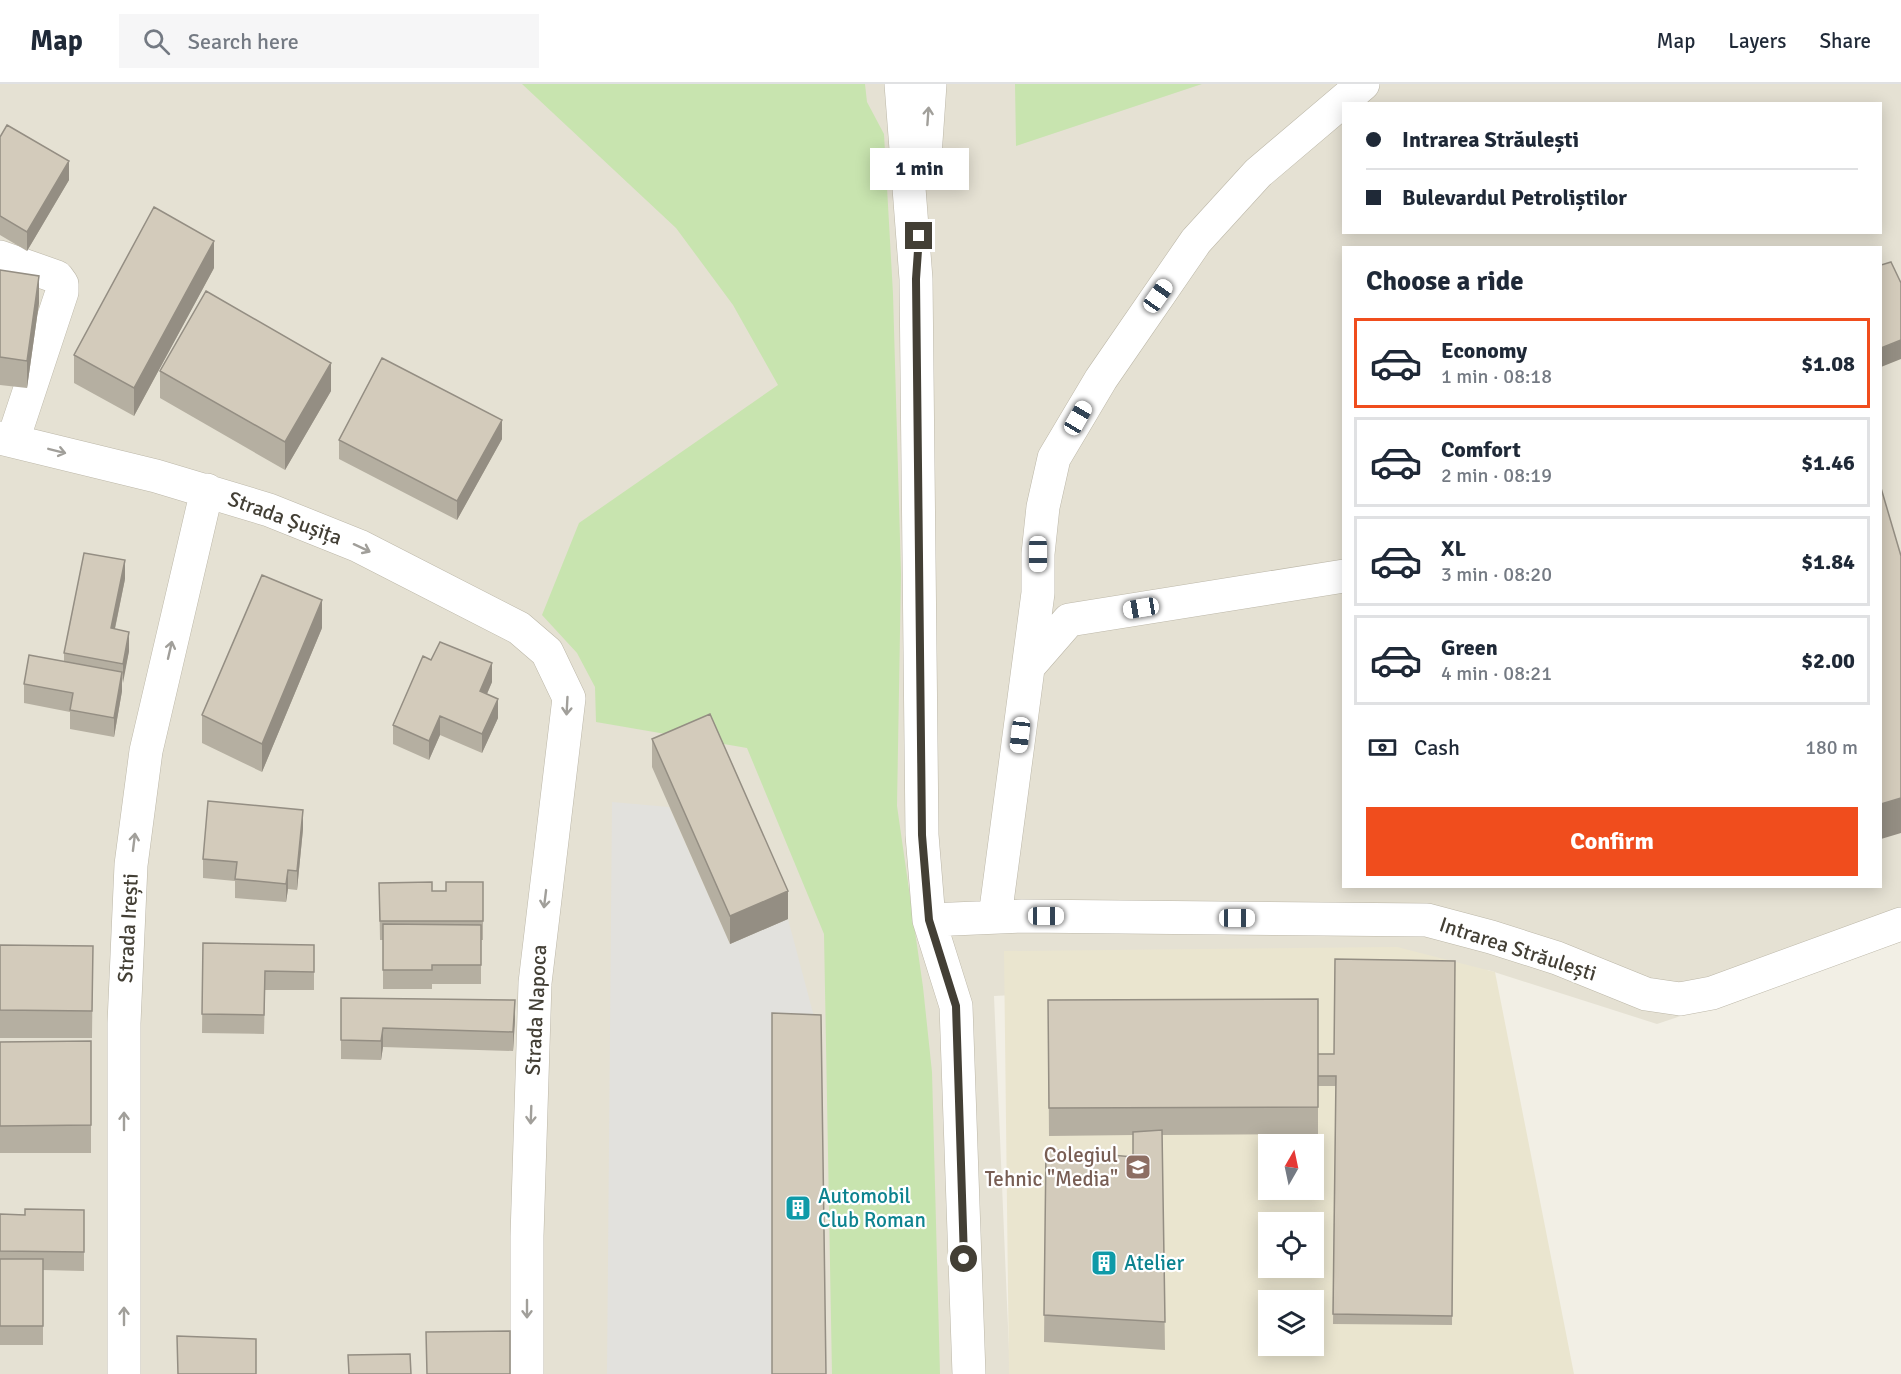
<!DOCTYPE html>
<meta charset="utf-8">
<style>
:root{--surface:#fff;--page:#f6f6f7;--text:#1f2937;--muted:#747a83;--line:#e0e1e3;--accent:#f04d1d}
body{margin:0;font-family:Signika,sans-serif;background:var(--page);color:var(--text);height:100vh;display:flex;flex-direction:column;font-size:22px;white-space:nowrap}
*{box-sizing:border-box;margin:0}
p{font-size:20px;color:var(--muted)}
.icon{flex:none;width:33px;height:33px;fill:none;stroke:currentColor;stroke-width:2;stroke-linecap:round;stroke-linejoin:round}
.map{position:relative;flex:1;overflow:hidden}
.drawer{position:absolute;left:1342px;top:162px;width:540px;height:642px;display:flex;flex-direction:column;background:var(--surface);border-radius:0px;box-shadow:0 3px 15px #0003}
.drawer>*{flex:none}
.hud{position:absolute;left:1342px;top:18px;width:540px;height:132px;border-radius:0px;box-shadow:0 3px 15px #0003;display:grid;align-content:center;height:132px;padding:0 24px;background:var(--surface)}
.needle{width:39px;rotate:9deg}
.fabs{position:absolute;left:1258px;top:1050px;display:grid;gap:12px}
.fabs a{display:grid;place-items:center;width:66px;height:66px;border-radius:0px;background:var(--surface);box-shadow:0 3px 15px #0003;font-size:30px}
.end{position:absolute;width:27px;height:27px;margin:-14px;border:8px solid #433f35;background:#fff;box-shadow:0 0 0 3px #fff}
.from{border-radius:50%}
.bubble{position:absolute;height:42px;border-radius:0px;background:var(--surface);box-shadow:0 3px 15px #0003;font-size:20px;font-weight:700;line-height:42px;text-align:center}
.car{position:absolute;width:18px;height:36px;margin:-18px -9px;border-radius:8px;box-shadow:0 0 4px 2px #0007;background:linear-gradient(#fff 24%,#345 0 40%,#fff 0 76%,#345 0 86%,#fff 0)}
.hud b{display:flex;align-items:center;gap:21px;height:57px;font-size:22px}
.hud b+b{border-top:2px solid var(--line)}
.hud i{width:15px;height:15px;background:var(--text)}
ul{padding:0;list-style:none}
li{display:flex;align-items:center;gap:18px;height:90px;margin:0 12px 9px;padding:0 12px;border:3px solid var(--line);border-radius:0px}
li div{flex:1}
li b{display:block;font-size:22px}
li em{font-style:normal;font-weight:700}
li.on{border-color:var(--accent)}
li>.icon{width:54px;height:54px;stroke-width:1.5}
h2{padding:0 24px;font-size:27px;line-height:72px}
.pay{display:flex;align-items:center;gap:15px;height:66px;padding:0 24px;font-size:22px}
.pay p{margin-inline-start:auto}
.action{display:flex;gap:12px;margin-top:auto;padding:12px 24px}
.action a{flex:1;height:69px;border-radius:0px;background:var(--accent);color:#fff;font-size:24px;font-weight:700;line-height:69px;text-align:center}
header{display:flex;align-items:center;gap:36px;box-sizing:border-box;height:84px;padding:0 30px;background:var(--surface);border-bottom:2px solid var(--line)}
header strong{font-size:28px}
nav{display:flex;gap:33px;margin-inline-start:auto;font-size:21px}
.search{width:420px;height:54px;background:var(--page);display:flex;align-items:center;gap:15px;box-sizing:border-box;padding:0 21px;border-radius:0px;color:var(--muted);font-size:22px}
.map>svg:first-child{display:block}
.residential{fill:#e5e1d3;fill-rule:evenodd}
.education{fill:#eae5cf;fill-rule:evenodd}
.green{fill:#c8e4af}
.parking{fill:#e2e1dd}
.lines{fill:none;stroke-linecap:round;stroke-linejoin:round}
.minor-casing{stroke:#bcb7a8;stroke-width:34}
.minor{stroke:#fff;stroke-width:33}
.wall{fill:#b5afa1}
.shaded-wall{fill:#948e83}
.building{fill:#d3cbbb;stroke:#948e83;stroke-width:1.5}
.oneway{stroke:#a19f9a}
.route{stroke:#433f35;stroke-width:8}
.labels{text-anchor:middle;stroke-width:4.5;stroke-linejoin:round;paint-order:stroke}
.street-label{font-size:21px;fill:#433f35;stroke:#fff}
.education-label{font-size:21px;fill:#785e54;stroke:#fff;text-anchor:end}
.culture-label{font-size:21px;fill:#0d838f;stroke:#fff;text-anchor:start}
</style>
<header>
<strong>Map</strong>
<div class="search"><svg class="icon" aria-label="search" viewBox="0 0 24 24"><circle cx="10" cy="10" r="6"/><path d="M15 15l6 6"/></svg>Search here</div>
<nav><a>Map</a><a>Layers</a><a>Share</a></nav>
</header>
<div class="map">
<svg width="1901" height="1290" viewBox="0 0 1901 1290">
<rect width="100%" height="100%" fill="#f2efe5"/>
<!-- residential -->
<path class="residential" d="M0,0h1901v858l-244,82 -169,-54 -494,26 16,378h-1010zM1344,20h537v128h-537zM1344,164h537v638h-537z"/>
<!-- education -->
<path class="education" d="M1397,863l98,25 79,402h-565l-5,-423zM1269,1060h45v46h-45zM1269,1138h45v46h-45zM1269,1216h45v46h-45z"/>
<!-- green -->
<path class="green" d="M522,0h343l2,18 17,32 9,160 8,280 -4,232 26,181 9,85 8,302h-108l-8,-440 -77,-186 -151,-26 -1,-35 -18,-34 -35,-38 37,-92 199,-138 -45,-80 -57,-77z
M1015,0h187l-186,62z"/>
<!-- parking -->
<path class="parking" d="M612,718l57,5 61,137 58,-25 33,124 -49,-2v333h-165z"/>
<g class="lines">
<!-- minor casing -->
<g class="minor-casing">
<path id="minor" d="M901,0l15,195 6,556 7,85 27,86 13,368
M924,86l6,-86
M0,173l57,20 5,7v8l-49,148
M0,354l156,38 113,34 90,36 160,82 28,24 22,46 -34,285 -8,253v138
M1029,582l40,-46 275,-44
M995,833l43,-324v-39l5,-47 11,-49 47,-79 95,-138 62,-68 105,-89
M929,836l93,-4 405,4 64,17 66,21 89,36 34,5 32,-6 189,-69
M124,1290v-351l7,-158 15,-114 61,-261"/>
</g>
<!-- minor -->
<use href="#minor" class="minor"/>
</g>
<!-- wall -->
<path class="wall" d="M0,53l69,43 -42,71 -27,-16z
M214,184l-80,148 -60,-33v-28z
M0,186l39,33 -12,85 -27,-3z
M160,287l171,20 -46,79 -125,-72z
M502,355l-45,81 -118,-61v-19z
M125,495l-10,50 14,22 -7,32v8l-8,46 -44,-8v-17l-46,-9v-19l40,-23v-8z
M322,544l-60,144 -60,-29v-28z
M431,576l61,22 -5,12 11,24 -16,35 -42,-18 -11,25 -36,-16v-19z
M652,655l136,180 -58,25 -78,-177z
M303,745l-6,61 -9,-1 -2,13 -51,-4v-17l-32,-3v-19z
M483,798v58h-2v44h-49v5h-49v-49h-3l-1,-57 53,8h14z
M203,859l111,2v45h-49l-1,44 -62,-1z
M0,861l93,1 -1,92h-92z
M1455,877l-3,364 -119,-1 3,-238h-18v48l-156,1 3,215 -121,-8 2,-193 87,8v-22l-84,1 -1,-136 270,54h16z
M341,914l174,21 -2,32 -130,-4 -2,13 -40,-1z
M91,957v112h-91v-111z
M84,1126v61l-41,-1v75h-43v-131l25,1z"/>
<!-- shaded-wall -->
<path class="shaded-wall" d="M69,77v19l-42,71v-19z
M214,157v27l-80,148v-28z
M39,192v27l-12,85v-27z
M1901,256v19l-20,8v-19z
M331,279v28l-46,79v-28z
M502,336v19l-45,81v-19z
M125,476v19l-14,68v-19z
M322,516v28l-60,144v-28z
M129,548v19l-6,32v-19z
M492,579v19l-12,28v-19z
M122,588v19l-8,46v-19z
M498,615v19l-16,35v-19z
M440,632v19l-11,25v-19z
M1901,714v35l-20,6v-35z
M303,726v19l-6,61v-19z
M288,786v19l-2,13v-18z
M788,807v28l-58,25v-28z
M515,916v19l-2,32v-19z
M383,944v19l-2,13v-19z"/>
<!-- building -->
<path class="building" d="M7,41l62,36 -42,71 -27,-16v-79z
M154,123l60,34 -80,147 -60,-33z
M1891,178l10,21v57l-20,8v-83z
M0,186l39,6 -12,85 -27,-4z
M206,207l125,72 -46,79 -125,-71z
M382,274l120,62 -45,81 -118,-61z
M1881,404l20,68v242l-20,6z
M84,469l41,7 -14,68 18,4 -6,32 -59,-11z
M262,491l60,25 -60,144 -60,-29z
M440,558l52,21 -12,28 18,8 -16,35 -42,-18 -11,25 -36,-16 30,-69 8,4z
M29,571l93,17 -8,46 -44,-8 3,-17 -49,-9z
M710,630l78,177 -58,25 -78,-177z
M208,717l95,9 -6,61 -9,-1 -2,14 -51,-5 2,-17 -34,-3z
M432,798v9h14v-9h37v39h-103l-1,-38z
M383,840l98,1v40h-49v5h-49z
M203,859l111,2v27l-49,-1 -1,44 -62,-1z
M0,861l93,1 -1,65 -92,-1z
M1335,875l120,2 -3,355 -119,-2 3,-238h-18v-22h16z
M341,914l174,2 -2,32 -130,-4 -2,13 -40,-1z
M1318,915v108l-269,1 -1,-108z
M772,929l49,2 5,359h-54z
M91,957v84l-91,1v-84z
M1162,1046l3,192 -121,-7 2,-166 87,8v-25z
M25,1125l59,1v42l-84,-1v-37l25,1z
M0,1175h43v67h-43z
M510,1247v43h-83l-1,-42z
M177,1252l79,3v35h-78z
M410,1270l1,20h-62l-1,-19z"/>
<!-- one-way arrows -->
<defs><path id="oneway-shaft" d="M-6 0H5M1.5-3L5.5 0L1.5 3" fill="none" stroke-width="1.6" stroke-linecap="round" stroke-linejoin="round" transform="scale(1.5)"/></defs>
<g class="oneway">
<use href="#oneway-shaft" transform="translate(928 32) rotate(-86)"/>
<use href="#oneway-shaft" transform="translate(57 367) rotate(14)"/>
<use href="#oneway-shaft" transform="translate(362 464) rotate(25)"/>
<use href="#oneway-shaft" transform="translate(170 566) rotate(-77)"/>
<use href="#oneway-shaft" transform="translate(567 622) rotate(93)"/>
<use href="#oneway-shaft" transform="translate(134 758) rotate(-83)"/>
<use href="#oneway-shaft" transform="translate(545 815) rotate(97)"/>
<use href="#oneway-shaft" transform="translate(531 1031) rotate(92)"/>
<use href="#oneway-shaft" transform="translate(124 1037) rotate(-90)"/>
<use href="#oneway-shaft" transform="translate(527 1225) rotate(90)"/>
<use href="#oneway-shaft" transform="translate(124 1232) rotate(-90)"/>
</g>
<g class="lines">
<!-- route -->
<path class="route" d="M919,152l-3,43 6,556 7,85 27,86 8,253"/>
</g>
<!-- icons -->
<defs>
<g id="school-square" transform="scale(1.35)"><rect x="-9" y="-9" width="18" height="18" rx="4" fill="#8d6e63" stroke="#fff"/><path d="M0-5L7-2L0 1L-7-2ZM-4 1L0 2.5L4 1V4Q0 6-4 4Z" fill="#fff"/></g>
<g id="building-square" transform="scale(1.35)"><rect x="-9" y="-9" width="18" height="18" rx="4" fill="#0f9aa8" stroke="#fff"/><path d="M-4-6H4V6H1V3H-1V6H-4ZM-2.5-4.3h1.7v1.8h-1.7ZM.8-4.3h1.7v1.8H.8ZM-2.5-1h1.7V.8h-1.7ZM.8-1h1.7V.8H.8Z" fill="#fff"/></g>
</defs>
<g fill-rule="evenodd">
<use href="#school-square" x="1138" y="1083"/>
<use href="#building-square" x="798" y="1124"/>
<use href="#building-square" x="1104" y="1179"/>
</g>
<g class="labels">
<!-- street labels -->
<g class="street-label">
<text transform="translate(285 434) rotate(20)" y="7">Strada Șușița</text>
<text transform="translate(128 844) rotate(-87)" y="7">Strada Irești</text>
<text transform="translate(1518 865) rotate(18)" y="7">Intrarea Străulești</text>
<text transform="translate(536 926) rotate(-87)" y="7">Strada Napoca</text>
</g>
<!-- education labels -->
<g class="education-label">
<text x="1118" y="1078">Colegiul<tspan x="1118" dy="24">Tehnic "Media"</tspan></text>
</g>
<!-- culture labels -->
<g class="culture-label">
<text x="818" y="1119">Automobil<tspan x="818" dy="24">Club Roman</tspan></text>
<text x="1124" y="1186">Atelier</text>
</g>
</g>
</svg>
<div class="fabs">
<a><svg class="needle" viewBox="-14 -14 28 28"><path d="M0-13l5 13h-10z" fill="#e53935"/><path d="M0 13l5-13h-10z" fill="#747a83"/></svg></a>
<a><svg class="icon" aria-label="locate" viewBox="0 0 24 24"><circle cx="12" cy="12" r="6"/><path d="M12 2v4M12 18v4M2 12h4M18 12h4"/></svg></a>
<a><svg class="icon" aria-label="layers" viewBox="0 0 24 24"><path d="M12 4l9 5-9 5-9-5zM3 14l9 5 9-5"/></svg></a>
</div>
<i class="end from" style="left:964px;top:1175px"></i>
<i class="end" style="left:919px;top:152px"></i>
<div class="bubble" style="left:870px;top:64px;width:99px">1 min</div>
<i class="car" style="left:1158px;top:212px;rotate:35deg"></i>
<i class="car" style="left:1078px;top:334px;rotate:30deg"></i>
<i class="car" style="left:1038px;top:470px;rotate:180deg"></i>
<i class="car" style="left:1141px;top:524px;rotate:261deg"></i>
<i class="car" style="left:1020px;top:651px;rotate:187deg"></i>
<i class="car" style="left:1046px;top:832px;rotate:90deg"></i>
<i class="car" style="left:1237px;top:834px;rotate:90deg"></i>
<div class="hud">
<b><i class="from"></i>Intrarea Străulești</b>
<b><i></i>Bulevardul Petroliștilor</b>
</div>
<section class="drawer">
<h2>Choose a ride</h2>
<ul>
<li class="on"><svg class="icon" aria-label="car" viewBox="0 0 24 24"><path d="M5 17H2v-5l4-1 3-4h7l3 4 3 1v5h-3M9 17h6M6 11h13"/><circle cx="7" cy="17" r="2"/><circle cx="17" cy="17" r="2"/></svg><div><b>Economy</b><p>1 min · 08:18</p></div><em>$1.08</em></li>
<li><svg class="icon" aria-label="car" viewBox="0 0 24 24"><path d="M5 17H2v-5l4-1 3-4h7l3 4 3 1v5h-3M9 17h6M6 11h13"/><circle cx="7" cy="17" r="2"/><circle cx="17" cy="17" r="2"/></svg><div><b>Comfort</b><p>2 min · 08:19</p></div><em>$1.46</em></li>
<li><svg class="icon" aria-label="car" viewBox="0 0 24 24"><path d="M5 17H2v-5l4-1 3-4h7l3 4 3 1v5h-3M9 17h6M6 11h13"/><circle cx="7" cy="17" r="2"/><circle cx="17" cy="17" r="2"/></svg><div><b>XL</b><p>3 min · 08:20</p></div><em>$1.84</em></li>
<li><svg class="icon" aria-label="car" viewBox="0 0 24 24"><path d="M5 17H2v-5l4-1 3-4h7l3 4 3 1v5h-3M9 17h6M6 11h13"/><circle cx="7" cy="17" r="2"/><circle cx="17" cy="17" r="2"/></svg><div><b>Green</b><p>4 min · 08:21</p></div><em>$2.00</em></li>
</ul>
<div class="pay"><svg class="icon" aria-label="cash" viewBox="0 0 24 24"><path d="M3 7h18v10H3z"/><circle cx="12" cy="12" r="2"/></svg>Cash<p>180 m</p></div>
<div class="action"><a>Confirm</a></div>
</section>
</div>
